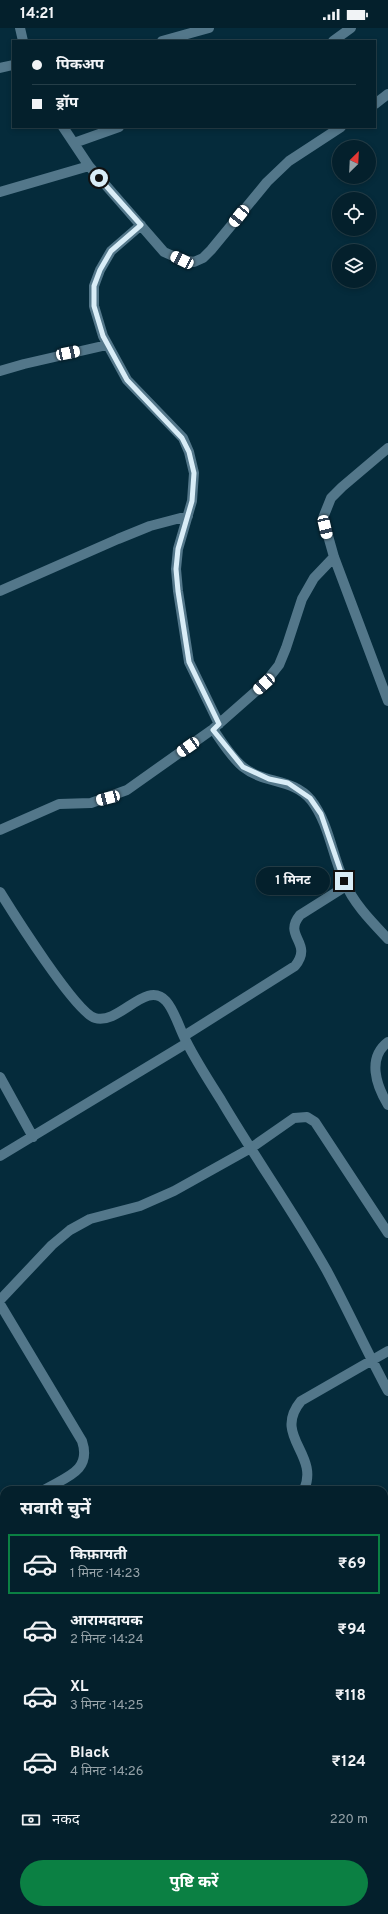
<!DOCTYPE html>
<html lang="hi">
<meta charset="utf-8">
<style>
:root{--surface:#04202c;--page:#122d38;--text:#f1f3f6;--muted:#97a3a9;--line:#253e48;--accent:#0b8043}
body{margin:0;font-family:Overpass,"Noto Sans Devanagari",sans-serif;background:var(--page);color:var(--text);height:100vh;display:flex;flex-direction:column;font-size:15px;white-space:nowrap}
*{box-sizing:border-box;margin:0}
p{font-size:13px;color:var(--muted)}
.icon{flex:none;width:22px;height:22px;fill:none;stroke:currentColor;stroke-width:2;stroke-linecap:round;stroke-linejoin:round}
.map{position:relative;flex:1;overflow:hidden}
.drawer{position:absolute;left:0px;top:1458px;width:388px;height:428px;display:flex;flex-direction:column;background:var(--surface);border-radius:12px 12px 0 0;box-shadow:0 2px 6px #0003,0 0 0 1px var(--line)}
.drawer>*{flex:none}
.hud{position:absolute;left:12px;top:12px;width:364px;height:88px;border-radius:0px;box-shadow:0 2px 6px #0003,0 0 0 1px var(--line);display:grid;align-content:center;height:88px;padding:0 20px;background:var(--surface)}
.needle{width:26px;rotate:24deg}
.fabs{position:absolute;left:332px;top:112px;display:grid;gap:8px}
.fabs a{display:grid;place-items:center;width:44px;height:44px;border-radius:50%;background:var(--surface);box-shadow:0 2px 6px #0003,0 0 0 1px var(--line);font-size:20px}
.end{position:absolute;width:18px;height:18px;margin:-9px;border:5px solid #d9edf7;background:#111;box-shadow:0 0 0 2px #111}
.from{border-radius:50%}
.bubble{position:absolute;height:28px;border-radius:14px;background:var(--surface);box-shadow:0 2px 6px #0003,0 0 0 1px var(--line);font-size:13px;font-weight:700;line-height:28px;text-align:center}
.car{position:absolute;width:12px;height:24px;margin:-12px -6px;border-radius:5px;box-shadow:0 0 3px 1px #0007;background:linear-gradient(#fff 24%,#345 0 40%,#fff 0 76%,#345 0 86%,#fff 0)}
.hud b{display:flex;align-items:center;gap:14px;height:38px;font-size:15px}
.hud b+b{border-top:1px solid var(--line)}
.hud i{width:10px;height:10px;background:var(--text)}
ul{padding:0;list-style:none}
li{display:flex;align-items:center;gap:12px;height:60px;margin:0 8px 6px;padding:0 12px;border:2px solid transparent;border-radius:0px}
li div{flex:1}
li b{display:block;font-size:15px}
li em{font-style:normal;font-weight:700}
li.current{border-color:var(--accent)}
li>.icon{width:36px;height:36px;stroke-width:1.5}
h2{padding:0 20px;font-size:18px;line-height:48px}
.pay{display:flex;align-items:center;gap:10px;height:44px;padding:0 20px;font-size:15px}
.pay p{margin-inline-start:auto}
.primary-button{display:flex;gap:8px;margin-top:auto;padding:8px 20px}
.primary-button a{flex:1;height:46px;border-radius:24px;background:var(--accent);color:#fff;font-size:16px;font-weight:700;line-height:46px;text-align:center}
.status{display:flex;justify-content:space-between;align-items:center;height:28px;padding:0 20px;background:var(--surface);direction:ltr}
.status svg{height:11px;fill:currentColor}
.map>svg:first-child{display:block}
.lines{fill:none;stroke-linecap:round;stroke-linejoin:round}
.river{stroke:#6b5da7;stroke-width:47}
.minor{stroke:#53778a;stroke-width:10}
.route{stroke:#d9edf7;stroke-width:5}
</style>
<div class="status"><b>14:21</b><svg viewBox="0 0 49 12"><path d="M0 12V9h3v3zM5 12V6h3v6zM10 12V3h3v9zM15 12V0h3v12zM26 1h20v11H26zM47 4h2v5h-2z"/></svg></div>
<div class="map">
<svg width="388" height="1886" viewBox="0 0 388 1886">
<rect width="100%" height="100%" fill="#052b3b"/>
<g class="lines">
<!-- river -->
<path class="river" d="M384,1753l4,3
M133,1886l2,-4"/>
<!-- minor -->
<path class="minor" d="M20,0l3,13
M162,13l47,-13
M333,13l18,-13
M0,40l13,-3
M375,76l13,-10
M63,99l26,39 75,86 18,8 12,2 9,-4 8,-8 56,-68 22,-21 52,-34
M74,115l45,-16
M0,164l89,-26
M141,197l-30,26 -11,19 -6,16v20l9,30 24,44 56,58 6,14 5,21 -2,28 -14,48 -2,20 2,22 11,71 30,62
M0,343l24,-7 83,-19
M388,420l-46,39 -11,11 -8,20 11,39 54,144
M0,563l118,-52 32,-13 38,-10
M213,701c9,13 18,28 30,38 21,17 50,11 68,33 18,23 21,55 33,81 10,23 27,40 44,58
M0,802l59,-26 32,-1 36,-13 86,-61 51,-45 15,-19 7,-17 16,-49 12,-21 20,-21
M0,864c13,21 76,121 95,126 25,7 51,-39 71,-17 9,10 13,27 20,40 10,20 23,40 35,59 34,58 73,112 106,171 21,39 40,81 61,120
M184,1008l111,-70c19,-24 -13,-29 5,-51l46,-29
M388,1014c-21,16 -12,43 0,63
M0,1049l33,60
M0,1128l187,-113
M0,1272l52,-55 18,-15 20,-11 50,-13 34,-15 77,-43 43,-30 13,-1 8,5 73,111
M0,1276l82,137c10,30 -16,36 -38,49
M304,1462c16,-36 -32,-54 -3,-89l87,-50
M0,1488l4,-3"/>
</g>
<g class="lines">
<!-- route -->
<path class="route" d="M99,150l42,47 -30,26 -11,19 -6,16v20l9,30 24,44 55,58 7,14 5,21 -2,28 -14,48 -2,20 2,22 11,71 30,62 -6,6 30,37 26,12 19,4 22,15 11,16 23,67"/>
</g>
</svg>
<div class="fabs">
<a><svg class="needle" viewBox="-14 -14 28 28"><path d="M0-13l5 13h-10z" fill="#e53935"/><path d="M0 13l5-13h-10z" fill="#97a3a9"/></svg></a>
<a><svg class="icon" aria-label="locate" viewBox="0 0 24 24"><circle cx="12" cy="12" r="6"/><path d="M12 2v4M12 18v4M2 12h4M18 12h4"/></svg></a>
<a><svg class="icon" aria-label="layers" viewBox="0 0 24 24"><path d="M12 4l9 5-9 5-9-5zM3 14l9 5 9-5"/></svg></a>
</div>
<i class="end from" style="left:99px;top:150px"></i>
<i class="end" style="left:344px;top:853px"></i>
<div class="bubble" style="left:256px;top:839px;width:74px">1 मिनट</div>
<i class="car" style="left:239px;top:188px;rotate:219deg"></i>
<i class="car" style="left:182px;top:232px;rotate:296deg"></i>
<i class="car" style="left:68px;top:325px;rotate:78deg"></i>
<i class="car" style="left:325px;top:499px;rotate:167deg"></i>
<i class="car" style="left:264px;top:656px;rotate:228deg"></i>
<i class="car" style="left:188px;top:719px;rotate:235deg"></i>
<i class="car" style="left:108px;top:770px;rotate:255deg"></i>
<div class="hud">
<b><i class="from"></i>पिकअप</b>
<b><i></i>ड्रॉप</b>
</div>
<section class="drawer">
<h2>सवारी चुनें</h2>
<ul>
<li class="current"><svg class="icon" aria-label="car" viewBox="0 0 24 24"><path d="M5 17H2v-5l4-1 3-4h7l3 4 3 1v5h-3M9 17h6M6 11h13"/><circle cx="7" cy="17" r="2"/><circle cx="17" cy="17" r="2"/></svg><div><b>किफ़ायती</b><p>1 मिनट · 14:23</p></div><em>₹69</em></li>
<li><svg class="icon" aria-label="car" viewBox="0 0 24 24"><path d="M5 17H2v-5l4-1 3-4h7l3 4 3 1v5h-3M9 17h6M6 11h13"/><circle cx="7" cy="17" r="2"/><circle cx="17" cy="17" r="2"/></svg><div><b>आरामदायक</b><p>2 मिनट · 14:24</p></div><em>₹94</em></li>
<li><svg class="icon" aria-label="car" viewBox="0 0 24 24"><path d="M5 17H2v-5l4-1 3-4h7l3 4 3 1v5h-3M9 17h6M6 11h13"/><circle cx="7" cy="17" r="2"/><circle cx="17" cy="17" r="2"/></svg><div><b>XL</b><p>3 मिनट · 14:25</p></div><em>₹118</em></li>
<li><svg class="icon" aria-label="car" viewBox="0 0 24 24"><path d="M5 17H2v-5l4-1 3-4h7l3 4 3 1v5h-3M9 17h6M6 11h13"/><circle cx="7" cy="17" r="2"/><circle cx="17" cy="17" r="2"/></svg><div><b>Black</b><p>4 मिनट · 14:26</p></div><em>₹124</em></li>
</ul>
<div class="pay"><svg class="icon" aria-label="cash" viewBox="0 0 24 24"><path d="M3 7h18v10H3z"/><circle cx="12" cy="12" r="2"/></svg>नकद<p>220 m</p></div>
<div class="primary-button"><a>पुष्टि करें</a></div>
</section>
</div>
